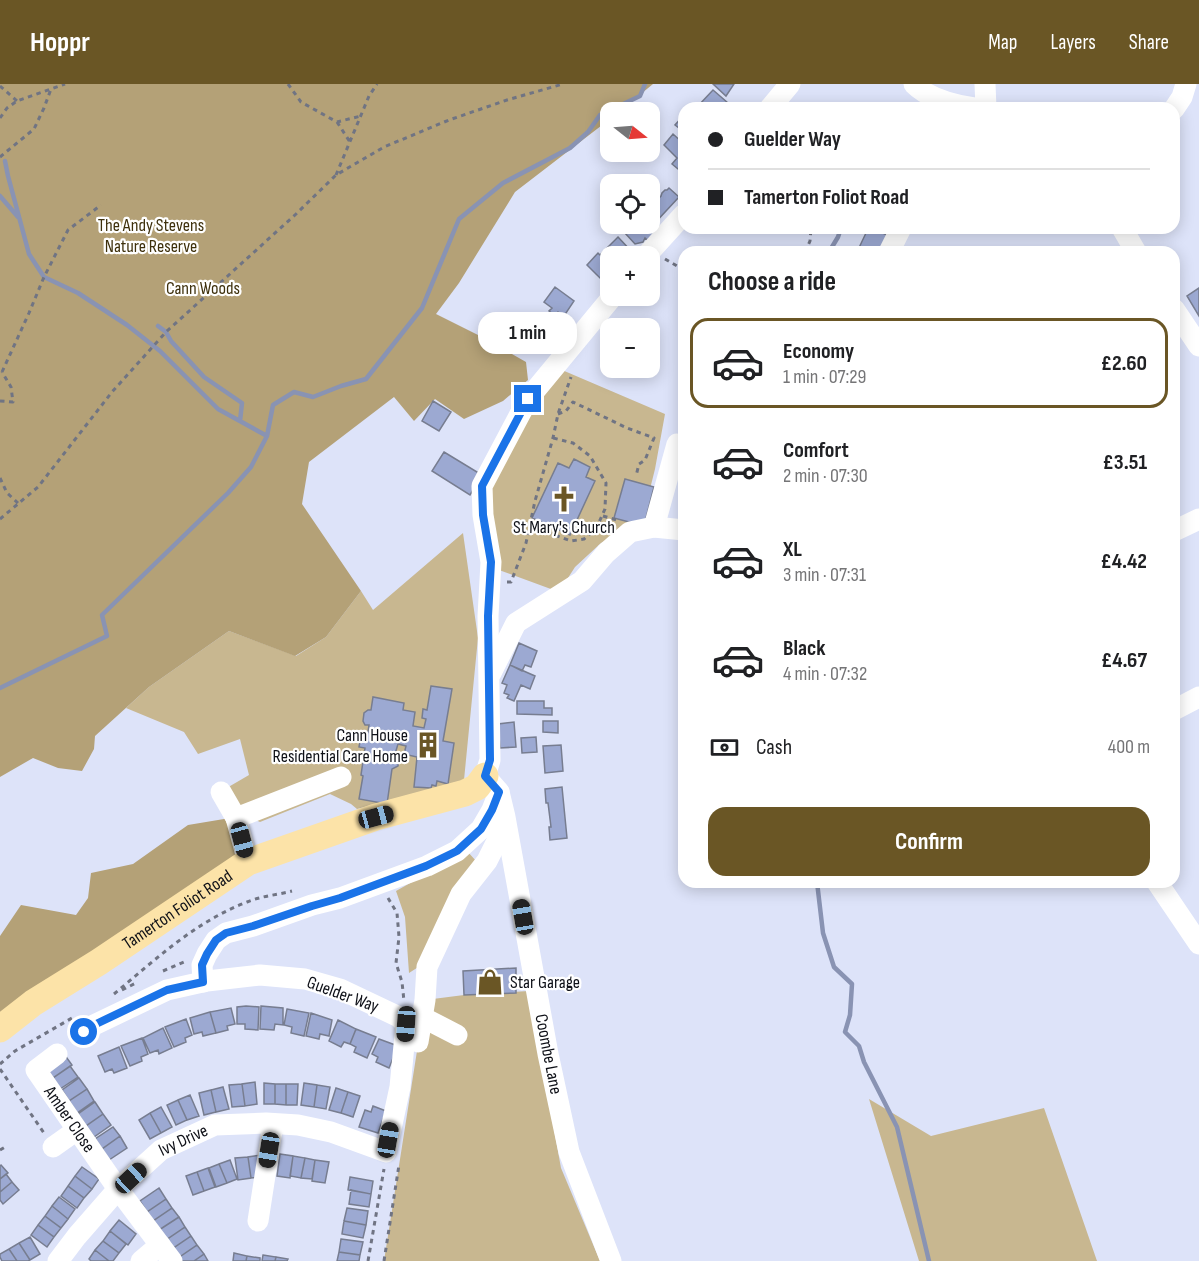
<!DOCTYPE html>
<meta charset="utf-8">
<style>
:root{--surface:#fff;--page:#f6f6f6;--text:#202124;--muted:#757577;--line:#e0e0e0;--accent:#6a5625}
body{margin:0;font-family:"Sofia Sans Condensed",sans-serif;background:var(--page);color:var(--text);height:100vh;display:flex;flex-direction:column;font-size:22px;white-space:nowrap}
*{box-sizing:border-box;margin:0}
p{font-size:20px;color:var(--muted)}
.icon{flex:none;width:33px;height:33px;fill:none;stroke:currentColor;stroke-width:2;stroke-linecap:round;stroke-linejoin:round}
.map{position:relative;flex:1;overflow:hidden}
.drawer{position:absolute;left:678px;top:162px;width:502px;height:642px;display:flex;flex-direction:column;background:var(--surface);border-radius:18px;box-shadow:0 3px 15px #0003}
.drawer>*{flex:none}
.banner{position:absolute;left:678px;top:18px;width:502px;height:132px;border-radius:18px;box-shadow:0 3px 15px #0003;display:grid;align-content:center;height:132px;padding:0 30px;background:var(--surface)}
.needle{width:39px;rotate:107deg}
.buttons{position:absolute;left:600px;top:18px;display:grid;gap:12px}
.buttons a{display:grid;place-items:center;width:60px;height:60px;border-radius:12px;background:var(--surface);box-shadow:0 3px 15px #0003;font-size:30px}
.end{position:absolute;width:27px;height:27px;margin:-14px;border:8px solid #1a73e8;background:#fff;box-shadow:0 0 0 3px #fff}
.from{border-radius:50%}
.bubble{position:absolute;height:42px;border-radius:18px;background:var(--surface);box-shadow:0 3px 15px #0003;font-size:20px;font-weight:700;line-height:42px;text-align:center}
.car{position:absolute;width:18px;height:36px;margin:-18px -9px;border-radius:8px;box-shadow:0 0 4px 2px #0007;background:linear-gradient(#222 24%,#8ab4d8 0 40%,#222 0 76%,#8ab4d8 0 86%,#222 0)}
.banner b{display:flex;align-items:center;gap:21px;height:57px;font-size:22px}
.banner b+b{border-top:2px solid var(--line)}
.banner i{width:15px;height:15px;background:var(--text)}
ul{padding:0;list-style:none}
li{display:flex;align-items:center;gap:18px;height:90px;margin:0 12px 9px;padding:0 18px;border:3px solid transparent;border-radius:18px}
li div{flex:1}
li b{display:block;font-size:22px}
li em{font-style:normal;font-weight:700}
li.selected{border-color:var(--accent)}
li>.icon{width:54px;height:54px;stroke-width:1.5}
h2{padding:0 30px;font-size:27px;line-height:72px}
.pay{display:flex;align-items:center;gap:15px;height:66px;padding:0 30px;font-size:22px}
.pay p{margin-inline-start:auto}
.action{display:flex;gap:12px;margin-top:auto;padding:12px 30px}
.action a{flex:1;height:69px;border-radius:18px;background:var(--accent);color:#fff;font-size:24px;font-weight:700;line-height:69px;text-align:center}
header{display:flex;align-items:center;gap:36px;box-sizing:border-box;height:84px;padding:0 30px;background:var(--accent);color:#fff}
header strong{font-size:28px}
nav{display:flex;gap:33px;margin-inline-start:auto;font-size:21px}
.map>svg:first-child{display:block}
.green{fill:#c8b790}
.forest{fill:#b4a177}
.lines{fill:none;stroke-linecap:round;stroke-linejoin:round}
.stream{stroke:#8993b3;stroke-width:4.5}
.building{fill:#9ca9d2;stroke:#777d90;stroke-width:1.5}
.path{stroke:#707483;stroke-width:3;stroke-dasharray:4.5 4.5;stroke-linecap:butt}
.minor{stroke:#fff;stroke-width:21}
.major{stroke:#fce3a8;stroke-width:27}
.route{stroke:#1a73e8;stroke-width:8}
.labels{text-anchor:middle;stroke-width:4.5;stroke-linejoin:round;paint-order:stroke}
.park-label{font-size:18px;fill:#3e300c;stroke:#fff}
.poi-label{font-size:18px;fill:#0e1017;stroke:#fff}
.street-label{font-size:18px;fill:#0e1017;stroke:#fff}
</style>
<header>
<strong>Hoppr</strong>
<nav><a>Map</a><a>Layers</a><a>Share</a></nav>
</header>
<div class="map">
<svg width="1199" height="1177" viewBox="0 0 1199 1177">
<rect width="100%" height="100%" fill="#dde3f9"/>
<!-- green -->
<path class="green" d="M562,286l103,44 -10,55 -14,56 -40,18 -26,24 -16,25 -60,-22 -9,-73 4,-20 36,-69z
M463,449l15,105 -14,142 -107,29 -6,-5 -21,-10 -70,28 -23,-11 -12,-22 24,-14 -9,-36 -42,15 -14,-22 -58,-24 23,-21 80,-56 67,25 30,-19 35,-46 12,19z
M467,767l10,11 -54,102 -14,9 -4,-56 -9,-26z
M529,907l32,177 39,93h-216l41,-261 39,-5z
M869,1015l62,37 113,-28 53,153h-178z"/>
<!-- forest -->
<path class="forest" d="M0,0h653l-34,28h-9v7l-95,73 -56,91 -23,31 44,22 46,26 2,18 -25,21 -39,18 -29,-20 -21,22 -20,-24 -85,65 -7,42 59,87 -35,46 -31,19 -66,-25 -80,56 -54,49 -1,13 -12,22 -24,-3 -25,-10 -33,19z
M230,734l14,43 -244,161v-86l21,-31 55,10 12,-17 3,-25 42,-9 55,-39z"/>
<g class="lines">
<!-- stream -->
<path class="stream" d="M5,77l3,15 21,78 15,23 34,16 49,32 33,26 58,58 49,27
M0,112l18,21
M829,168l9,-15 3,-9
M158,242l8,6 5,9 33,36 38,26 -2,18
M0,604l107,-52 -5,-21 126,-122 23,-26 16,-31 6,-31 21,-13 19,5 28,-11 25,-7 56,-71 37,-89 44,-36 67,-35 18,-16 12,-17 40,-19 5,-12
M817,798l6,51 11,34 18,17 -2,31 -5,17 14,14 5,16 33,65 32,134"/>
</g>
<!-- building -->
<path class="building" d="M713,0h21l-8,12z
M713,6l15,13 -5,5h-23l-2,-2z
M684,31v17l-9,-7z
M673,50l11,10v30l-12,-10 5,-6 -13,-13z
M669,104l10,9 -26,28 9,9 -9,11 -8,-7 -2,4 -8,2 -11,-12 7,-8 1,2 2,-2h16v-16l1,-1 -1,-2 4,-5h3l4,-4 1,-3 3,-3h2z
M858,144h19l-1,2 11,5 -8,17h-22l9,-19 -7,-3z
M618,153l14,15 -5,4h-17v17l-7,8 -16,-16 11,-12 2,2z
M555,203l19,14 -10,15 -6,-4 -2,4 -7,-5 3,-3 -8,-6z
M1199,204v28l-12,-20z
M433,317l18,11 -12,19 -17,-10z
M444,368l38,23 -12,20 -38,-24z
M574,375l16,8 -4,10 9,4 -25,54 -38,-17 26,-55 11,5z
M625,395l29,8 -10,39 -30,-8z
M519,559l18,8 -6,16 -6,-2 -3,6 -12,-6z
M510,581l25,11 -5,13 -9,-4 -7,16 -7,-3 2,-3 -5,-2 3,-8 -5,-2z
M431,602l21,3 -9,52 11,2 -6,41 -11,-3 -1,5 -4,-1 -1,3 -17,-1 3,-30 -13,-3 2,-8 -8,-2 -3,10 4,5 -1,7 -6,3 -5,35 -28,-5 4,-23 -2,-1 4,-27 -6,-1 3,-16 6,1 1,-7h-4l-2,-4 1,-8 4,-3h3l2,-13 31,6 -1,7 12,2 -2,14 11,2 2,-9 -4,-1 1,-9 4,1z
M517,617h27v7h8v7l-35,-1z
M543,637h15v12l-15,-1z
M514,638l2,25 -16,1 -2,-24z
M536,653l1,15 -15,1 -1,-15z
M561,661l2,26 -18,2 -2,-27z
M562,703l5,51 -17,2 -1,-13h2l-3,-24h-2l-1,-14z
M516,884v25l-52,2 -1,-24z
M246,922l13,1 -1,23 -13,-1v-5h-8v-17z
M261,922l22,2v17l-8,-1 -1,6 -14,-1z
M231,924l4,16 -8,2 1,4 -12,3 -6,-21z
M287,925l22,4 -5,23 -13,-3 1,-6 -8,-2z
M210,928l6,21 -13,3 -1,-4 -8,2 -4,-16z
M311,929l21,7 -3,16 -9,-2 -1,5 -13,-3z
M186,935l6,16 -7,3 1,4 -12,5 -9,-20z
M338,936l18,9 -6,15 -6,-2 -3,5 -12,-6z
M163,944l9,20 -13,6 -1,-4 -8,3 -7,-15z
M356,945l20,8 -9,21 -13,-6 2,-5 -6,-3z
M142,954l6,16 -7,3 1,4 -12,5 -9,-20z
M379,955l19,7 -9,22 -13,-6 2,-5 -6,-3z
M119,963l8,21 -13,5 -2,-4 -7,3 -7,-16z
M64,970l8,11 -19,13 -8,-12z
M70,982l8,11 -18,12 -7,-11z
M79,994l8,11 -18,12 -7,-11z
M255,998l2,22 -12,2 -3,-22z
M264,999l11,1v20h-11z
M304,999l13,2 -3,22 -13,-2z
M242,1000l3,22 -13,1 -3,-22z
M275,1000h11v21l-11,-1z
M286,1000h12l-1,21h-11z
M317,1001l13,2 -4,22 -12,-2z
M223,1003l6,22 -13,3 -5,-22z
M336,1004l12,4 -7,21 -12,-3z
M87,1005l7,12 -17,12 -8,-12z
M211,1006l5,22 -12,3 -5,-22z
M348,1008l12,4 -7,21 -12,-4z
M190,1011l9,21 -12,4 -9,-20z
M178,1016l9,20 -11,5 -9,-20z
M95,1018l8,12 -17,12 -8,-12z
M373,1022l13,5 -8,22 -19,-6 6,-17 6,2z
M161,1023l11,20 -11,6 -11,-20z
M150,1029l11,20 -11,6 -11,-19z
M103,1030l8,11 -17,12 -8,-11z
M113,1043l7,9 -18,13 -7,-10z
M120,1052l7,12 -18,12 -7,-11z
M280,1070l13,2 -3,22 -13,-2z
M261,1071l2,22 -12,1 -3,-21z
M293,1072l12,2 -4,20 -11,-2z
M248,1073l3,21 -13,2 -3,-22z
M305,1074l10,2 -3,19 -11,-1z
M230,1076l7,19 -10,4 -8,-19z
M315,1076l14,2 -4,21 -13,-2z
M219,1080l8,19 -11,4 -7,-19z
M1,1081l7,8 -8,6v-13z
M82,1083l17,12 -7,10 -17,-13z
M208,1084l7,19 -11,4 -7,-19z
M197,1088l7,19 -11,4 -7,-19z
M6,1090l6,8 -12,10v-13z
M75,1092l17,13 -8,9 -16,-12z
M350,1093l23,4 -2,13 -23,-4z
M12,1098l7,8 -16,14 -3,-4v-8z
M68,1102l16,12 -7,10 -16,-12z
M159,1104l7,11 -19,13 -7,-11z
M351,1106l20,4 -2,13 -20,-3z
M59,1113l16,12 -7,10 -16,-13z
M166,1115l6,9 -19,13 -6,-9z
M52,1122l16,13 -7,9 -16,-12z
M172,1124l7,9 -20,13 -6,-9z
M347,1124l21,3 -2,14 -22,-4z
M45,1132l16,12 -7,9 -16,-12z
M179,1133l6,10 -19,13 -7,-10z
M119,1136l17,14 -8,11 -18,-14z
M344,1137l22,4 -3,13 -21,-4z
M38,1141l16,12 -7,10 -16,-12z
M185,1143l6,9 -19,13 -6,-9z
M110,1147l16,13 -7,9 -16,-12z
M191,1152l6,9 -19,13 -6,-9z
M30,1153l10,17 -10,6 -11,-17z
M341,1155l22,3 -3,13 -21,-3z
M103,1157l16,12 -6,8h-4l-14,-11z
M19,1159l11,17 -2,1h-11l-8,-12z
M197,1161l7,9 -10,7h-13l-3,-3z
M9,1165l8,12h-15l-2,-4v-3z
M95,1166l14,11h-18l-2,-2z
M339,1168l21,3 -1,6h-22z
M234,1169l13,3 -1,5h-13z
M204,1170l4,7h-14z
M263,1171l13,2 -1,4h-13z
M247,1172l13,2v3h-14z
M276,1173l12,2 -1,2h-12z"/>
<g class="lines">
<!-- path -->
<path class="path" d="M288,0l13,18 36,20 24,-6
M0,2l17,15
M0,34l7,-10 10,-7 48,-17
M337,38l13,20
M0,73l34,-28 10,-21 7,-19
M336,91l33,-79 8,-12
M805,168l5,-11 1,-13
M665,175l19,11
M2,288l27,-59 15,-36 24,-47 33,-25
M0,317l13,1 -2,-15 -9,-15
M558,330l8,-3 7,-9 54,26 27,10 -9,22 -6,4 -3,12
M0,394l7,15 11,10
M603,432l14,4
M0,435l38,-32 74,-95 54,-60 130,-118 40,-39 48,-28 65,-27 58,-20 56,-16
M530,442l41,15 13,-2 12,-10 9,-20 1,-26 -16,-27 -17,-13 -20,-5
M507,498h4l15,-39 9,-42 18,-63 5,-24 13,-37
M388,814l9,15 2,24 -3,26 6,19 2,19
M163,887l21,-9
M122,906l16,-8
M114,910c42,-35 81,-72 133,-92 14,-6 30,-7 45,-11
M0,980l15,-13 57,-33
M0,985l44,64
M0,1066l5,-3
M368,1177l16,-92
M384,1177l15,-96"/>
<!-- minor -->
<g class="minor">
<path d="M914,0c15,15 40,21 60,24"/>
<path d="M985,0l1,24"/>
<path d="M770,24l20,-24"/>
<path d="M1174,25l8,-12 4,-13"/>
<path d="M1122,144l14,24"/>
<path d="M889,168l12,-24"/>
<path d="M646,172l38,-42"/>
<path d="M1174,225l25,37"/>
<path d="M654,443l23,-83"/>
<path d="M1174,447l25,-12"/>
<path d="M491,589l25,-50 66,-42 24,-28 24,-21 24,-5 30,3"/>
<path d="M1174,626l25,-13"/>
<path d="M221,708l15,26"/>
<path d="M248,778l-12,-44 105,-41"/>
<path d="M1157,798l42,62"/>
<path d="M203,898l-1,-17 5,-11 9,-14 10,-7 27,-7 59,-21 28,-7 87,-32 30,-15 24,-22 11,-19 7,-18"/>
<path d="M422,933l35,18"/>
<path d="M418,958l7,-42 2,-33 34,-73 26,-33 11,-22 2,-23"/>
<path id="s1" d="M57,970l-21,16 82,119 54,72"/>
<path d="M53,1063l24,-17"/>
<path d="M258,1137l15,-97"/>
<path id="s2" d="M58,1177l19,-25 41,-47 43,-39 54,-25 51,-2 32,2 33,7 55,20 14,-65 6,-63 -7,-7 -59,-28 -35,-10 -45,-4 -53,6 -40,9 -73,35 -10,7"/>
<path d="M141,1177l19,-16"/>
<path d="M611,1177l-42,-109 -21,-98 -43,-237 -6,-25 -14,-16 5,-16 -2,-144 3,-54 -8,-47 -1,-29 46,-87 85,-103"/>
</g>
<!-- major -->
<path class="major" id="s3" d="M0,945l33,-26 66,-41 149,-100 128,-45 89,-24 12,-6 8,-11"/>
</g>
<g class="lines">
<!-- route -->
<path class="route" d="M84,948l10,-7 73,-35 36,-8 -1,-17 5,-11 9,-14 10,-7 27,-7 59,-20 28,-8 86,-32 31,-15 24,-22 11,-19 7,-18 -14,-16 5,-16 -2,-144 3,-54 -8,-47 -1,-29 46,-87"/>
</g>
<!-- icons -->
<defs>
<g id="church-bare" transform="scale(2.07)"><path d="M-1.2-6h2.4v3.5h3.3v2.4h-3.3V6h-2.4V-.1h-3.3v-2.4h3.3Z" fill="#6a5625" stroke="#fff" stroke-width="2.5" paint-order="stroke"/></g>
<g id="building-bare" transform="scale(2.07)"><path d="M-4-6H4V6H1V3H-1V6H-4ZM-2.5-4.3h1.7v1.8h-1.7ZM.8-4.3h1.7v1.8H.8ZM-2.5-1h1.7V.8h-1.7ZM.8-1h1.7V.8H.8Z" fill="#6a5625" stroke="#fff" stroke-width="2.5" paint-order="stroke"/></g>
<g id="shop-bare" transform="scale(2.07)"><path d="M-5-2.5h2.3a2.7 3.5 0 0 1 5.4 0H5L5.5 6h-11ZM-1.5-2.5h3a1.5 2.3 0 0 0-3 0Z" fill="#6a5625" stroke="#fff" stroke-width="2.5" paint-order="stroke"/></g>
</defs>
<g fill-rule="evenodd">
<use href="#church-bare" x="564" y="415"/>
<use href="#building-bare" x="428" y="661"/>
<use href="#shop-bare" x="490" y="898"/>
</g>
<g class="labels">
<!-- park labels -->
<g class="park-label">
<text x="151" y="147">The Andy Stevens<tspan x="151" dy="21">Nature Reserve</tspan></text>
<text x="203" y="210">Cann Woods</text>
</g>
<!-- poi labels -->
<g class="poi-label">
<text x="564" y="449">St Mary's Church</text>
<text x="408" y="657" text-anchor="end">Cann House<tspan x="408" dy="21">Residential Care Home</tspan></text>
<text x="510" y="904" text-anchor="start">Star Garage</text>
</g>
<!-- street labels -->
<g class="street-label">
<text dy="6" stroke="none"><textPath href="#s3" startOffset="214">Tamerton Foliot Road</textPath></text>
<text transform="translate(343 910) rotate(20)" y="6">Guelder Way</text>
<text transform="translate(549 970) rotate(79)" y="6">Coombe Lane</text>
<text dy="6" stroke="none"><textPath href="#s1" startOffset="86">Amber Close</textPath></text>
<text dy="6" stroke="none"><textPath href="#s2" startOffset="176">Ivy Drive</textPath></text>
</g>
</g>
</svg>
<div class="buttons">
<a><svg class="needle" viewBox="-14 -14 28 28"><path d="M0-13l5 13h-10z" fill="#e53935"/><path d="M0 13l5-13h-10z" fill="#757577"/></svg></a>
<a><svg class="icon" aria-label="locate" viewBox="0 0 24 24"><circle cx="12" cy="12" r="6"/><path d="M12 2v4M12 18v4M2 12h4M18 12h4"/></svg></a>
<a>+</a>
<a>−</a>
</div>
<i class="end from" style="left:84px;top:948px"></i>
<i class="end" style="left:528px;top:315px"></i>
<div class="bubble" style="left:478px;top:228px;width:99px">1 min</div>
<i class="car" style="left:376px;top:733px;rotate:75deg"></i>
<i class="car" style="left:242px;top:756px;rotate:165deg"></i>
<i class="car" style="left:523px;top:833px;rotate:350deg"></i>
<i class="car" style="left:406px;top:940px;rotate:184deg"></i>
<i class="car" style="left:388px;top:1056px;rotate:10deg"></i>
<i class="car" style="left:269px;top:1066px;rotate:189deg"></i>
<i class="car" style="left:131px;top:1094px;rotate:47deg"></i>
<div class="banner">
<b><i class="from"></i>Guelder Way</b>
<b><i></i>Tamerton Foliot Road</b>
</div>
<section class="drawer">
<h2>Choose a ride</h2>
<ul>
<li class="selected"><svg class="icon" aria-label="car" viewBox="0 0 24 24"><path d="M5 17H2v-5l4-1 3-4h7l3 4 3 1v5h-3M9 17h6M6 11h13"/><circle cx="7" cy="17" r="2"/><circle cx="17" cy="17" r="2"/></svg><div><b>Economy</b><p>1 min · 07:29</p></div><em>£2.60</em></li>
<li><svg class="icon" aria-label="car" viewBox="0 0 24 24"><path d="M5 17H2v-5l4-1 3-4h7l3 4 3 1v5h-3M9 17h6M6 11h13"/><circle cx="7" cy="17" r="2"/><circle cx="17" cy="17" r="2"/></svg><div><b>Comfort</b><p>2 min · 07:30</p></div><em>£3.51</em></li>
<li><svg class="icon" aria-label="car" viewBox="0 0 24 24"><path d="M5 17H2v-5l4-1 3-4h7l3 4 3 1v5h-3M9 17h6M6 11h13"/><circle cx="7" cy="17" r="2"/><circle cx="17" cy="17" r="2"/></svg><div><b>XL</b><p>3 min · 07:31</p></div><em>£4.42</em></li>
<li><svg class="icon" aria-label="car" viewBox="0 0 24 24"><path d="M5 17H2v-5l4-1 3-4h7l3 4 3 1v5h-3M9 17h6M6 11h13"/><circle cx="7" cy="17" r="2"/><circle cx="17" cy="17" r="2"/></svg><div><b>Black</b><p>4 min · 07:32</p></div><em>£4.67</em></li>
</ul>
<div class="pay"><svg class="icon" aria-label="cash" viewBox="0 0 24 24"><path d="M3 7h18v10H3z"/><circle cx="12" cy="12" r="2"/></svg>Cash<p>400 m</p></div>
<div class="action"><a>Confirm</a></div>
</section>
</div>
